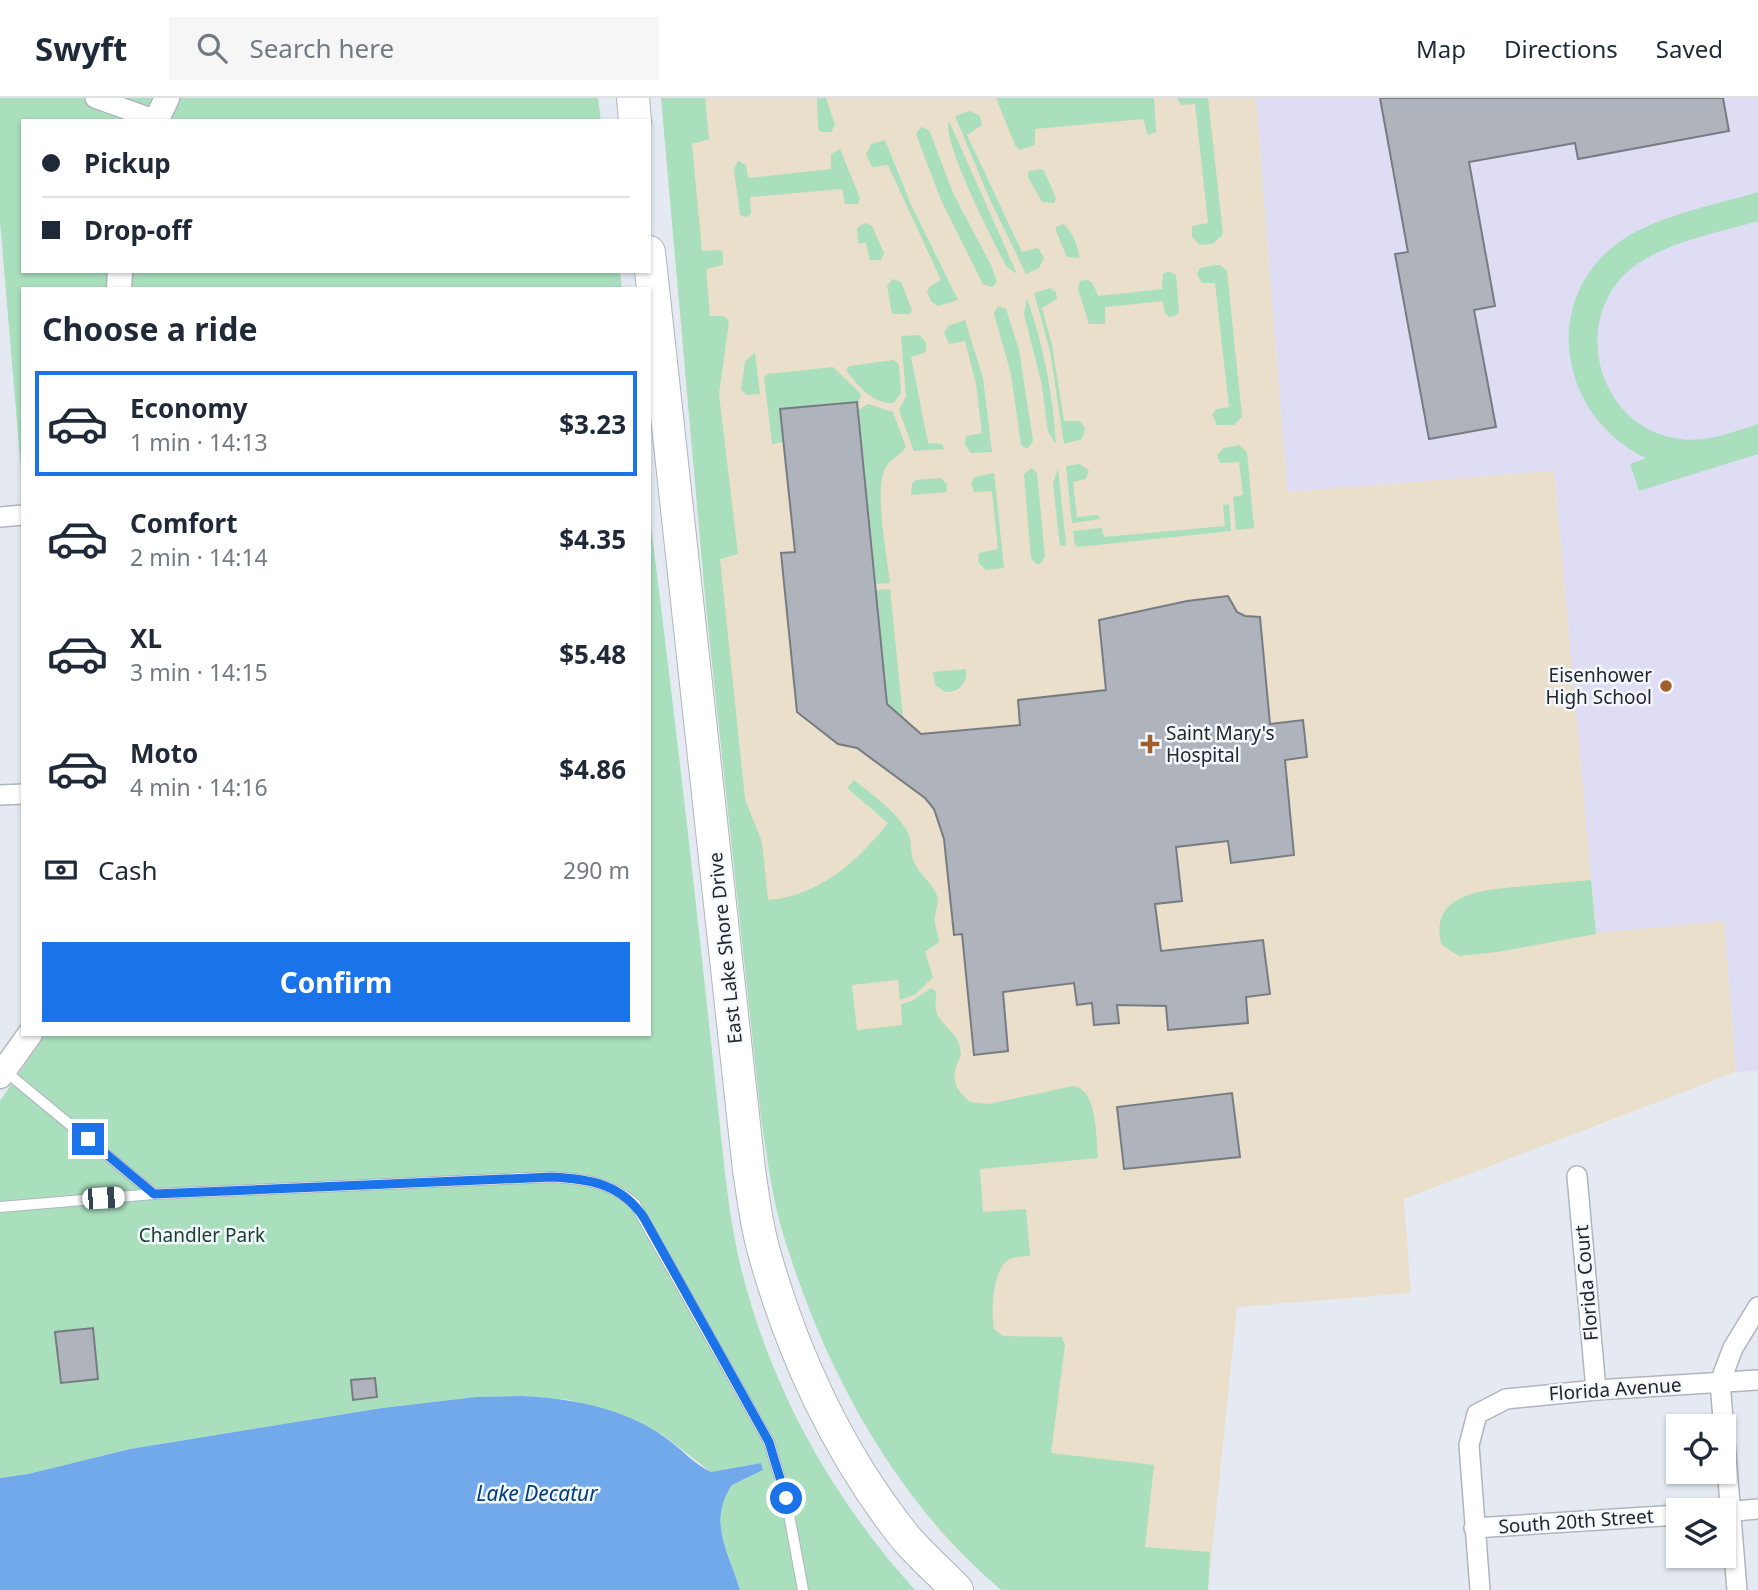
<!DOCTYPE html>
<meta charset="utf-8">
<style>
:root{--surface:#fff;--page:#f6f6f7;--text:#1f2937;--muted:#747a83;--line:#e0e1e3;--accent:#1a73e8}
body{margin:0;font-family:"Noto Sans",sans-serif;background:var(--page);color:var(--text);height:100vh;display:flex;flex-direction:column;font-size:26px;white-space:nowrap}
*{box-sizing:border-box;margin:0}
p{font-size:23px;color:var(--muted)}
.icon{flex:none;width:38px;height:38px;fill:none;stroke:currentColor;stroke-width:2;stroke-linecap:round;stroke-linejoin:round}
.map{position:relative;flex:1;overflow:hidden}
.panel{position:absolute;left:21px;top:189px;width:630px;height:749px;display:flex;flex-direction:column;background:var(--surface);border-radius:0px;box-shadow:0 2px 5px #0004}
.panel>*{flex:none}
.guide{position:absolute;left:21px;top:21px;width:630px;height:154px;border-radius:0px;box-shadow:0 2px 5px #0004;display:grid;align-content:center;height:154px;padding:0 21px;background:var(--surface)}
.fabs{position:absolute;left:1666px;top:1316px;display:grid;gap:14px}
.fabs a{display:grid;place-items:center;width:70px;height:70px;border-radius:0px;background:var(--surface);box-shadow:0 2px 5px #0004;font-size:35px}
.end{position:absolute;width:32px;height:32px;margin:-16px;border:9px solid #1a73e8;background:#fff;box-shadow:0 0 0 4px #fff}
.from{border-radius:50%}
.car{position:absolute;width:21px;height:42px;margin:-21px -10px;border-radius:9px;box-shadow:0 0 5px 2px #0007;background:linear-gradient(#fff 24%,#345 0 40%,#fff 0 76%,#345 0 86%,#fff 0)}
.guide b{display:flex;align-items:center;gap:24px;height:66px;font-size:26px}
.guide b+b{border-top:2px solid var(--line)}
.guide i{width:18px;height:18px;background:var(--text)}
ul{padding:0;list-style:none}
li{display:flex;align-items:center;gap:21px;height:105px;margin:0 14px 10px;padding:0 7px;border:4px solid transparent;border-radius:0px}
li div{flex:1}
li b{display:block;font-size:26px}
li em{font-style:normal;font-weight:700}
li.selected{border-color:var(--accent)}
li>.icon{width:63px;height:63px;stroke-width:1.5}
h2{padding:0 21px;font-size:32px;line-height:84px}
.pay{display:flex;align-items:center;gap:18px;height:77px;padding:0 21px;font-size:26px}
.pay p{margin-inline-start:auto}
.primary-button{display:flex;gap:14px;margin-top:auto;padding:14px 21px}
.primary-button a{flex:1;height:80px;border-radius:0px;background:var(--accent);color:#fff;font-size:28px;font-weight:700;line-height:80px;text-align:center}
header{display:flex;align-items:center;gap:42px;box-sizing:border-box;height:98px;padding:0 35px;background:var(--surface);border-bottom:2px solid var(--line)}
header strong{font-size:33px}
nav{display:flex;gap:38px;margin-inline-start:auto;font-size:24px}
.search{width:490px;height:63px;background:var(--page);display:flex;align-items:center;gap:18px;box-sizing:border-box;padding:0 24px;border-radius:0px;color:var(--muted);font-size:26px}
.map>svg:first-child{display:block}
.education{fill:#dfddf3}
.medical{fill:#e9dfca}
.green{fill:#a9dfbd}
.water{fill:#72a9eb}
.building{fill:#afb3bb;stroke:#777c83;stroke-width:2}
.lines{fill:none;stroke-linecap:round;stroke-linejoin:round}
.service-casing{stroke:#b0b5bd;stroke-width:12}
.minor-casing{stroke:#b0b5bd;stroke-width:22}
.tertiary-casing{stroke:#b0b5bd;stroke-width:27}
.primary-casing{stroke:#b0b5bd;stroke-width:34}
.service{stroke:#fff;stroke-width:10}
.minor{stroke:#fff;stroke-width:19}
.tertiary{stroke:#fff;stroke-width:24}
.primary{stroke:#fff;stroke-width:32}
.route{stroke:#1a73e8;stroke-width:9}
.poi-dot{fill:#a15f2c;stroke:#f3f7fe;stroke-width:2.5}
.labels{text-anchor:middle;stroke-width:5;stroke-linejoin:round;paint-order:stroke}
.poi-label{font-size:19px;fill:#242529;stroke:#f3f7fe;text-anchor:end}
.street-label{font-size:19px;fill:#242529;stroke:#f3f7fe}
.park-label{font-size:19px;fill:#19402b;stroke:#f3f7fe}
.water-label{font-size:21px;font-style:italic;fill:#013d78;stroke:#f3f7fe}
</style>
<header>
<strong>Swyft</strong>
<div class="search"><svg class="icon" aria-label="search" viewBox="0 0 24 24"><circle cx="10" cy="10" r="6"/><path d="M15 15l6 6"/></svg>Search here</div>
<nav><a>Map</a><a>Directions</a><a>Saved</a></nav>
</header>
<div class="map">
<svg width="1758" height="1492" viewBox="0 0 1758 1492">
<rect width="100%" height="100%" fill="#e5eaf2"/>
<!-- education -->
<path class="education" d="M1256,0h502v973l-22,1 -12,-151 -128,13 -42,-463 -267,21z"/>
<!-- medical -->
<path class="medical" d="M661,0h595l31,394 267,-21 42,462 128,-12 12,151 -332,127 7,94 -174,14 -29,283h-207l-60,-57 -38,-52 -38,-56 -35,-66 -24,-59 -22,-64 -14,-61 -9,-58 -55,-510z"/>
<!-- green -->
<path class="green" d="M0,0h598l3,23h-578v150h597l2,18h-599v205l-23,-273z
M661,0h44l4,41 -17,5 10,107 18,-1 3,3v12l-17,4 4,47h14l5,5 -10,73 19,160 -18,5 25,240 17,43 6,58c51,-4 89,-38 120,-77l-41,-35 7,-8c18,15 43,31 54,53 5,9 1,21 7,31 5,11 14,16 19,26 7,10 2,16 1,26 -2,9 4,17 4,26l-14,10 8,25 -17,17 -16,6 -2,-20 -46,5 5,45 45,-5 -1,-21 11,-3 19,-13 5,4c0,8 -2,17 2,24 10,15 22,19 23,39 -10,20 -10,31 9,47l19,2 84,-18c25,3 23,52 25,72l-118,11 3,43 43,-3 4,47c-7,1 -17,0 -22,4 -16,11 -17,52 -14,69l9,7 59,1 3,8 -14,108 103,12 -9,82 65,5 -2,38h-207c-107,-91 -176,-220 -217,-353 -12,-39 -17,-80 -23,-120l-55,-510z
M817,0h9l9,27 -4,7h-10l-3,-4z
M996,0h158l2,34 -8,3 -5,-16 -108,10v16l-16,5 -4,-5z
M1177,0h31l15,136 -10,10 -13,1 -8,-8v-11l16,-3 -13,-119 -14,1z
M970,13l10,5 2,9 -15,10 55,117 16,-4 6,10 -5,10 -13,6 -35,-72 -36,-86z
M949,23l68,153 -10,-7c-12,-22 -66,-127 -58,-146z
M921,29l8,3 25,65 37,70 6,17 -5,5 -9,-3 -42,-84 -25,-66z
M885,42l27,67 46,93 -20,6 -6,-4 -5,-10 2,-5 12,-7 -53,-115 -16,2 -6,-13 5,-10z
M840,51l20,49 -2,6h-13l-3,-15 -92,8 1,17 -4,3 -7,-2 -6,-46 4,-8 8,4 2,13 83,-9v-15z
M1041,71l3,2 12,27 -2,5 -12,-1 -14,-25 1,-6z
M1758,94v29c-40,12 -103,23 -133,53 -55,55 -23,155 55,165 27,4 52,-7 78,-15v30l-119,37 -9,-27 16,-6c-87,-41 -108,-160 -24,-218 37,-25 94,-35 136,-48z
M865,125l7,3 12,27 -3,7h-11l-4,-17h-8l-1,-15z
M1063,126c8,5 17,25 16,34l-12,-1 -11,-26v-4z
M1215,167h5l7,6 15,146 -8,8h-17l-5,-11 5,-5 12,-2 -14,-124h-13l-5,-9 3,-6z
M1168,173l8,4 3,37 -4,4 -6,1 -4,-4 -2,-12 -58,6v17h-16l-11,-35 2,-8c13,-4 14,6 18,15l64,-7 1,-15z
M893,181l8,3 11,28 -2,4h-18l-5,-28z
M1050,190l6,4 1,7 -15,9 10,37 12,76h16l5,8 -3,10 -18,5 -14,-93 -16,-58z
M1027,200c16,46 26,96 29,146l-8,-12 -6,-47 -18,-71z
M998,208l8,3 13,41 14,91 -6,8 -6,-4 -10,-71 -17,-60z
M965,222l18,58 9,74 -21,1 -6,-8 1,-9 16,-3 -6,-49 -11,-43 -16,3 -5,-11 4,-7z
M919,237l7,7v10l-15,5 17,86 14,1 2,5 -30,2 -15,-41 7,-14 -5,-60z
M755,254l5,42 -13,1 -6,-5 4,-28z
M894,262l5,5 2,28 -7,10c-20,2 -37,-18 -48,-33l3,-4z
M833,269l28,27 -3,10 -1,-2 -77,7 3,33 -11,2 -8,-67 4,-3z
M868,306l25,8 13,35c-5,9 -18,12 -22,24 -9,23 3,85 6,112l-15,1 -17,-174z
M1239,347l8,7 7,76 -18,2 -3,-33 10,-2 -4,-33 -19,1 -3,-8 7,-7z
M1080,366l9,7 -3,8 -13,3 4,35 20,-2 4,4 -29,4 -6,-57z
M1032,370l5,5 8,84 -5,7h-4l-5,-6 -7,-84z
M1058,370l8,77 -6,1 -7,-62z
M994,375l10,95 -18,2 -8,-8 1,-9 19,-4 -6,-58 -18,1 -3,-8 3,-7z
M941,380l6,6v8l-36,3 1,-11 4,-4z
M1229,406l2,27 -153,16 -3,-2 -2,-14 29,-3 2,9 121,-11 -2,-21z
M649,412c17,137 34,275 49,413 7,64 14,128 21,193 5,50 10,102 22,152 30,121 91,230 174,322h-175c-11,-37 -33,-68 -8,-105l31,-15 -2,-7 -50,9 -48,-37 -44,-20 -49,-15 -48,-4 -46,1 -94,11 -252,41 -102,25 -28,4v-377l46,-67h603z
M890,491l13,129 -16,-14 -11,-114z
M966,571c1,15 -6,23 -21,23l-10,-7 -2,-13z
M1591,782l5,54 -99,18 -38,4 -18,-12c-12,-54 48,-54 84,-58 22,-2 44,-4 66,-6z"/>
<!-- water -->
<path class="water" d="M522,1298c48,2 101,12 141,40 17,11 30,28 48,36l50,-9 2,7 -31,15c-25,37 -3,68 8,105h-740v-112l28,-4 102,-25 252,-41 94,-11z"/>
<!-- building -->
<path class="building" d="M1380,0h343l6,33 -151,28 -3,-16 -106,19 26,144 -21,4 22,117 -67,12 -34,-185 13,-2z
M857,304l30,302 34,30 99,-9 -2,-25 88,-10 -7,-70 88,-19 41,-5 9,16 8,4 15,1 10,107 33,-4 4,37 -22,3 9,95 -63,8 -3,-22 -52,6 6,54 -27,3 6,47 102,-11 7,54 -24,3 2,26 -80,7 -2,-24 -49,-1 2,18 -25,2 -2,-22 -15,2 -3,-22 -71,9 5,59 -34,4 -12,-121 -8,1 -10,-96 -10,-30 -9,-11 -68,-50 -19,-4 -41,-32 -16,-159 14,-1 -15,-143z
M1232,995l8,64 -116,12 -7,-62z
M93,1230l5,51 -37,4 -6,-51z
M375,1280l2,19 -24,3 -2,-20z"/>
<g class="lines">
<!-- service casing -->
<g class="service-casing">
<path id="service" d="M5,973l149,123
M0,1109l154,-13 398,-17c32,2 58,5 83,27l134,238 17,56 17,92"/>
</g>
<!-- minor casing -->
<g class="minor-casing">
<path id="minor" d="M95,0l61,22
M0,419l23,-2
M0,697l23,-1
M1577,1078l19,214
M1724,1414l34,-3
M1474,1430l204,-13
M1480,1492l-11,-145 8,-31 29,-15 90,-9 162,-10
M1737,1492l-17,-208 13,-34 25,-41"/>
</g>
<!-- tertiary casing -->
<g class="tertiary-casing">
<path id="tertiary" d="M156,23l11,-23
M119,191l1,-18
M0,978l30,-42"/>
</g>
<!-- primary casing -->
<g class="primary-casing">
<path id="primary" d="M633,0l2,23
M649,154l100,918c4,25 7,53 14,78 28,103 75,205 142,289 16,19 35,35 52,53"/>
</g>
<!-- service -->
<use href="#service" class="service"/>
<!-- minor -->
<use href="#minor" class="minor"/>
<!-- tertiary -->
<use href="#tertiary" class="tertiary"/>
<!-- primary -->
<use href="#primary" class="primary"/>
</g>
<g class="lines">
<!-- route -->
<path class="route" d="M88,1041l66,55 398,-17c38,2 70,7 92,41l125,224 17,56"/>
</g>
<!-- markers -->
<g class="poi-dot">
<circle cx="1666" cy="588" r="7"/>
<path d="M1146.5 635.5h7v7h7v7h-7v7h-7v-7h-7v-7h7z"/>
</g>
<g class="labels">
<!-- poi labels -->
<g class="poi-label">
<text x="1652" y="584">Eisenhower<tspan x="1652" dy="22">High School</tspan></text>
<text x="1166" y="642" text-anchor="start">Saint Mary's<tspan x="1166" dy="22">Hospital</tspan></text>
</g>
<!-- street labels -->
<g class="street-label">
<text transform="translate(725 850) rotate(-96)" y="7">East Lake Shore Drive</text>
<text transform="translate(1586 1185) rotate(-95)" y="7">Florida Court</text>
<text transform="translate(1615 1291) rotate(-4)" y="7">Florida Avenue</text>
<text transform="translate(1576 1423) rotate(-4)" y="7">South 20th Street</text>
</g>
<!-- park labels -->
<g class="park-label">
<text x="202" y="1144">Chandler Park</text>
</g>
<!-- water labels -->
<g class="water-label">
<text x="537" y="1403">Lake Decatur</text>
</g>
</g>
</svg>
<div class="fabs">
<a><svg class="icon" aria-label="locate" viewBox="0 0 24 24"><circle cx="12" cy="12" r="6"/><path d="M12 2v4M12 18v4M2 12h4M18 12h4"/></svg></a>
<a><svg class="icon" aria-label="layers" viewBox="0 0 24 24"><path d="M12 4l9 5-9 5-9-5zM3 14l9 5 9-5"/></svg></a>
</div>
<i class="end from" style="left:786px;top:1400px"></i>
<i class="end" style="left:88px;top:1041px"></i>
<i class="car" style="left:103px;top:1100px;rotate:86deg"></i>
<div class="guide">
<b><i class="from"></i>Pickup</b>
<b><i></i>Drop-off</b>
</div>
<section class="panel">
<h2>Choose a ride</h2>
<ul>
<li class="selected"><svg class="icon" aria-label="car" viewBox="0 0 24 24"><path d="M5 17H2v-5l4-1 3-4h7l3 4 3 1v5h-3M9 17h6M6 11h13"/><circle cx="7" cy="17" r="2"/><circle cx="17" cy="17" r="2"/></svg><div><b>Economy</b><p>1 min · 14:13</p></div><em>$3.23</em></li>
<li><svg class="icon" aria-label="car" viewBox="0 0 24 24"><path d="M5 17H2v-5l4-1 3-4h7l3 4 3 1v5h-3M9 17h6M6 11h13"/><circle cx="7" cy="17" r="2"/><circle cx="17" cy="17" r="2"/></svg><div><b>Comfort</b><p>2 min · 14:14</p></div><em>$4.35</em></li>
<li><svg class="icon" aria-label="car" viewBox="0 0 24 24"><path d="M5 17H2v-5l4-1 3-4h7l3 4 3 1v5h-3M9 17h6M6 11h13"/><circle cx="7" cy="17" r="2"/><circle cx="17" cy="17" r="2"/></svg><div><b>XL</b><p>3 min · 14:15</p></div><em>$5.48</em></li>
<li><svg class="icon" aria-label="car" viewBox="0 0 24 24"><path d="M5 17H2v-5l4-1 3-4h7l3 4 3 1v5h-3M9 17h6M6 11h13"/><circle cx="7" cy="17" r="2"/><circle cx="17" cy="17" r="2"/></svg><div><b>Moto</b><p>4 min · 14:16</p></div><em>$4.86</em></li>
</ul>
<div class="pay"><svg class="icon" aria-label="cash" viewBox="0 0 24 24"><path d="M3 7h18v10H3z"/><circle cx="12" cy="12" r="2"/></svg>Cash<p>290 m</p></div>
<div class="primary-button"><a>Confirm</a></div>
</section>
</div>
